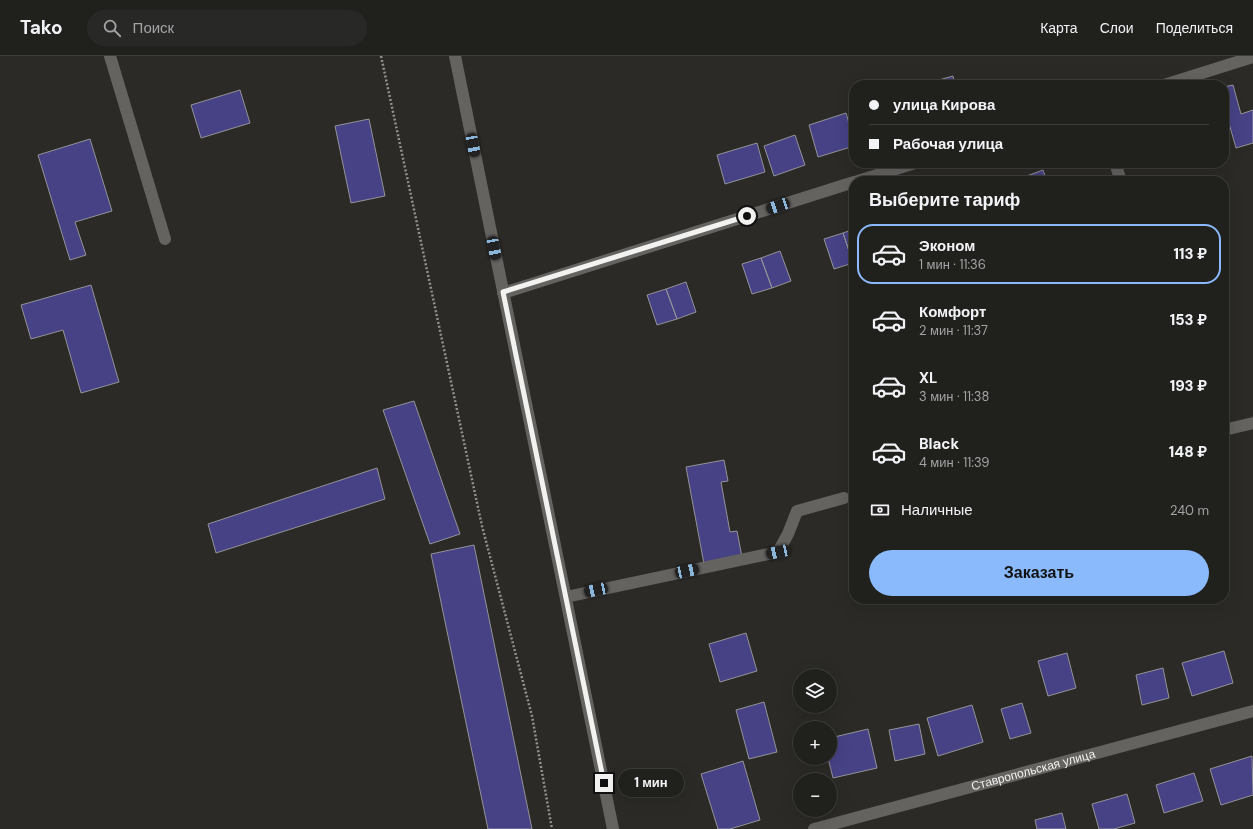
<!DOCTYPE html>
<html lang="ru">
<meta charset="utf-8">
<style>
:root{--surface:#20201d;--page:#282826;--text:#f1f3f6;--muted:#a2a3a4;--line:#3d3e3b;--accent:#8abafc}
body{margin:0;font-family:"DM Sans",sans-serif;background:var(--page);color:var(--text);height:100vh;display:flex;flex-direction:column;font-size:15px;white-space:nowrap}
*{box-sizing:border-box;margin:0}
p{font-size:13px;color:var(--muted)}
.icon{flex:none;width:22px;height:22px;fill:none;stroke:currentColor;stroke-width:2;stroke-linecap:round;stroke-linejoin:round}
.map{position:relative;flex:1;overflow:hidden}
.details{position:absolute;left:849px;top:120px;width:380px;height:428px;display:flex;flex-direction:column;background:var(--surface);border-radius:16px;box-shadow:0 4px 16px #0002,0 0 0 1px var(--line)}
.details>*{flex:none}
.top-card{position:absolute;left:849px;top:24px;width:380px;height:88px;border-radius:16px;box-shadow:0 4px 16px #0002,0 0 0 1px var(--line);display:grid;align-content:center;height:88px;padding:0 20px;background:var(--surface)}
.fabs{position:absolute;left:793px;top:613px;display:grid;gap:8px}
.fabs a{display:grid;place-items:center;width:44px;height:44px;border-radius:50%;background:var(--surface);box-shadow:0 4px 16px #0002,0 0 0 1px var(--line);font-size:20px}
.end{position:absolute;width:18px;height:18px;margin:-9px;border:5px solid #f2f2f0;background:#111;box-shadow:0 0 0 2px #111}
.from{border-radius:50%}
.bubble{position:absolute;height:28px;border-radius:14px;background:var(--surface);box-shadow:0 4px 16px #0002,0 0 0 1px var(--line);font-size:13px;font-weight:800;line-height:28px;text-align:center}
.car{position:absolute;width:12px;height:24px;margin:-12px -6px;border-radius:5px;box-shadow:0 0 3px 1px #0007;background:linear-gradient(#222 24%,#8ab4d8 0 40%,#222 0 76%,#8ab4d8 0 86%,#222 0)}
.top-card b{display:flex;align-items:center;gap:14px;height:38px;font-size:15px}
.top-card b+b{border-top:1px solid var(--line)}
.top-card i{width:10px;height:10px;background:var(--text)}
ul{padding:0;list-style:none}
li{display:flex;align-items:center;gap:12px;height:60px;margin:0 8px 6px;padding:0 12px;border:2px solid transparent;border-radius:16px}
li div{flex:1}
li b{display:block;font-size:15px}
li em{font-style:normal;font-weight:800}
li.selected{border-color:var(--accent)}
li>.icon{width:36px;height:36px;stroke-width:1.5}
h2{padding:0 20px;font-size:18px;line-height:48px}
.pay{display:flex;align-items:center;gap:10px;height:44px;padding:0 20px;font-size:15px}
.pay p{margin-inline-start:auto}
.cta{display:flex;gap:8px;margin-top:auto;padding:8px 20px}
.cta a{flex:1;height:46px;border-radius:24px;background:var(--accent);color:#111;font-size:16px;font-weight:800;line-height:46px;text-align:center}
header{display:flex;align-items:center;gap:24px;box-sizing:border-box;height:56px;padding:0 20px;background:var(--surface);border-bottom:1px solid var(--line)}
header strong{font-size:19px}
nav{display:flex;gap:22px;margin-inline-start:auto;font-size:14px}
.search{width:280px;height:36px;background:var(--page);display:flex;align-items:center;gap:10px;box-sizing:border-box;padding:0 14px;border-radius:22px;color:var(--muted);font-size:15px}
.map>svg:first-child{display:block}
.building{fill:#474285;stroke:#939397}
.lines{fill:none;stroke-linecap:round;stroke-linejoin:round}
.path{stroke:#92918f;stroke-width:2.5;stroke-dasharray:2 2;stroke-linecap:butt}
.minor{stroke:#656360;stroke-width:12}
.route{stroke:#f2f2f0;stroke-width:5}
.labels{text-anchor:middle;stroke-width:3;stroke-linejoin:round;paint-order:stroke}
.street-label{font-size:12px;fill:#f2f2f0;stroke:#131211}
</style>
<header>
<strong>Tako</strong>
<div class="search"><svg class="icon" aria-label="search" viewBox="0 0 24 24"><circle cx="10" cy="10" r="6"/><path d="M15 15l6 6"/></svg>Поиск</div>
<nav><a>Карта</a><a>Слои</a><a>Поделиться</a></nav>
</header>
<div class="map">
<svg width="1253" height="773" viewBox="0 0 1253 773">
<rect width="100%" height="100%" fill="#2b2a27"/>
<!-- building -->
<path class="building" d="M953,20l2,9h-34z
M1233,29l8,29 12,-4v33l-17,5 -12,-42v-19z
M240,34l10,33 -49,15 -10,-33z
M846,57l8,27v6l-36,11 -9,-32z
M369,63l16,77 -34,7 -16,-77z
M795,79l10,30 -31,11 -10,-30z
M90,83l22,72 -37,11 11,33 -16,5 -32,-105z
M757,87l8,29 -40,12 -8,-29z
M1043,114l4,11h-21l-2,-4z
M1024,121l2,4h-15z
M854,173v33l-1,1 -10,-30z
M843,177l10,30 -19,6 -10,-30z
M780,195l11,30 -19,7 -11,-30z
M761,202l11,30 -20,6 -10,-30z
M686,226l10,30 -19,7 -11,-30z
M91,229l28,97 -38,11 -18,-63 -32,9 -10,-34z
M666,233l11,30 -20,6 -10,-30z
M414,345l46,133 -30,10 -47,-134z
M724,404l4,21 -7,1 9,50 7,-1 5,26 -38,7 -18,-97z
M377,412l8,31 -169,54 -8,-29z
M474,489l58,284h-44l-57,-275z
M746,577l11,38 -37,11 -11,-38z
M1224,595l9,32 -41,13 -10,-33z
M1067,597l9,35 -28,8 -10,-35z
M1163,612l6,30 -27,7 -6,-30z
M764,646l13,50 -28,7 -13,-49z
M1022,647l9,30 -21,6 -9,-30z
M972,649l11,37 -45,14 -11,-38z
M919,668l6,30 -30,7 -6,-31z
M868,673l9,39 -44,10 -5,-20h2v-20z
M1252,700l1,39 -32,10 -11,-36z
M743,705l17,59 -30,9h-12l-17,-55z
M1194,717l9,28 -39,12 -8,-28z
M1127,738l8,29 -21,6h-15l-7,-25z
M1062,757l4,16h-29l-2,-9z"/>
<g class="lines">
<!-- path -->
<path class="path" d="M381,0l101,470 50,190 20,113"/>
<!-- minor -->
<g class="minor">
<path d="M110,0l55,183"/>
<path d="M455,0l158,773"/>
<path d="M1164,29l89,-28"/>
<path d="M1115,107l6,18"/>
<path d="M858,125l57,-18"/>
<path d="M503,237l351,-111"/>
<path d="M1224,374l29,-7"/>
<path d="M566,541l212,-45 10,-18 9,-23 47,-13"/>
<path id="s1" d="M814,773l439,-118"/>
</g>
</g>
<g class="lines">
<!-- route -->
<path class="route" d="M604,727l-101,-491 244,-76"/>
</g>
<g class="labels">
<!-- street labels -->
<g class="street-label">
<text dy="4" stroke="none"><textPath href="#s1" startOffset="227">Ставропольская улица</textPath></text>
</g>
</g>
</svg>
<div class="fabs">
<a><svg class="icon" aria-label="layers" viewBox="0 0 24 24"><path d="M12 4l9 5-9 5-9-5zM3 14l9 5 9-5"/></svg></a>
<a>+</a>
<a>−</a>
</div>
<i class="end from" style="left:747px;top:160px"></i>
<i class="end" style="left:604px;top:727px"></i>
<div class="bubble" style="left:618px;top:713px;width:66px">1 мин</div>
<i class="car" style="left:473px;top:89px;rotate:169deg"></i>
<i class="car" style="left:778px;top:150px;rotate:252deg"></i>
<i class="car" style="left:494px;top:192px;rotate:169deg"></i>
<i class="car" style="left:778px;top:496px;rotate:258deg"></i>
<i class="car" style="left:687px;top:515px;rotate:78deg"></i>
<i class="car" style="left:596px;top:534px;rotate:258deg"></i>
<div class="top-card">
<b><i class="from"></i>улица Кирова</b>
<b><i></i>Рабочая улица</b>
</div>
<section class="details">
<h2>Выберите тариф</h2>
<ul>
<li class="selected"><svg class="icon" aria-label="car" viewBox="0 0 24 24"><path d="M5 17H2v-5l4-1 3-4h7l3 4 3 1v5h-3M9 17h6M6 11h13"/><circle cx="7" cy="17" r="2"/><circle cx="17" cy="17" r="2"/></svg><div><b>Эконом</b><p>1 мин · 11:36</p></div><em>113 ₽</em></li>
<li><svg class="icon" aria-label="car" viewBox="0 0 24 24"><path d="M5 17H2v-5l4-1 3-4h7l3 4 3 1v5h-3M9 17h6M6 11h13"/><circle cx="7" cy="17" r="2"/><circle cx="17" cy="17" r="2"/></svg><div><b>Комфорт</b><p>2 мин · 11:37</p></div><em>153 ₽</em></li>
<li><svg class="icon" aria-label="car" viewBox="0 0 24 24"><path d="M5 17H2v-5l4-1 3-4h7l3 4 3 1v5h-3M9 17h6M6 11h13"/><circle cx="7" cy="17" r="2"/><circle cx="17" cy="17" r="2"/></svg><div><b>XL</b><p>3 мин · 11:38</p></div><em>193 ₽</em></li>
<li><svg class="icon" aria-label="car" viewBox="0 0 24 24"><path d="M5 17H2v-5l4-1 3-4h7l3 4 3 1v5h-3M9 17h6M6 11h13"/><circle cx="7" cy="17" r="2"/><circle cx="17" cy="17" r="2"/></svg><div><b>Black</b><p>4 мин · 11:39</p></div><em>148 ₽</em></li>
</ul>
<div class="pay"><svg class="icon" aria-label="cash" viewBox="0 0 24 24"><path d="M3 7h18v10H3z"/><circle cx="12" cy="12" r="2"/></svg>Наличные<p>240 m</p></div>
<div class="cta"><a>Заказать</a></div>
</section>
</div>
